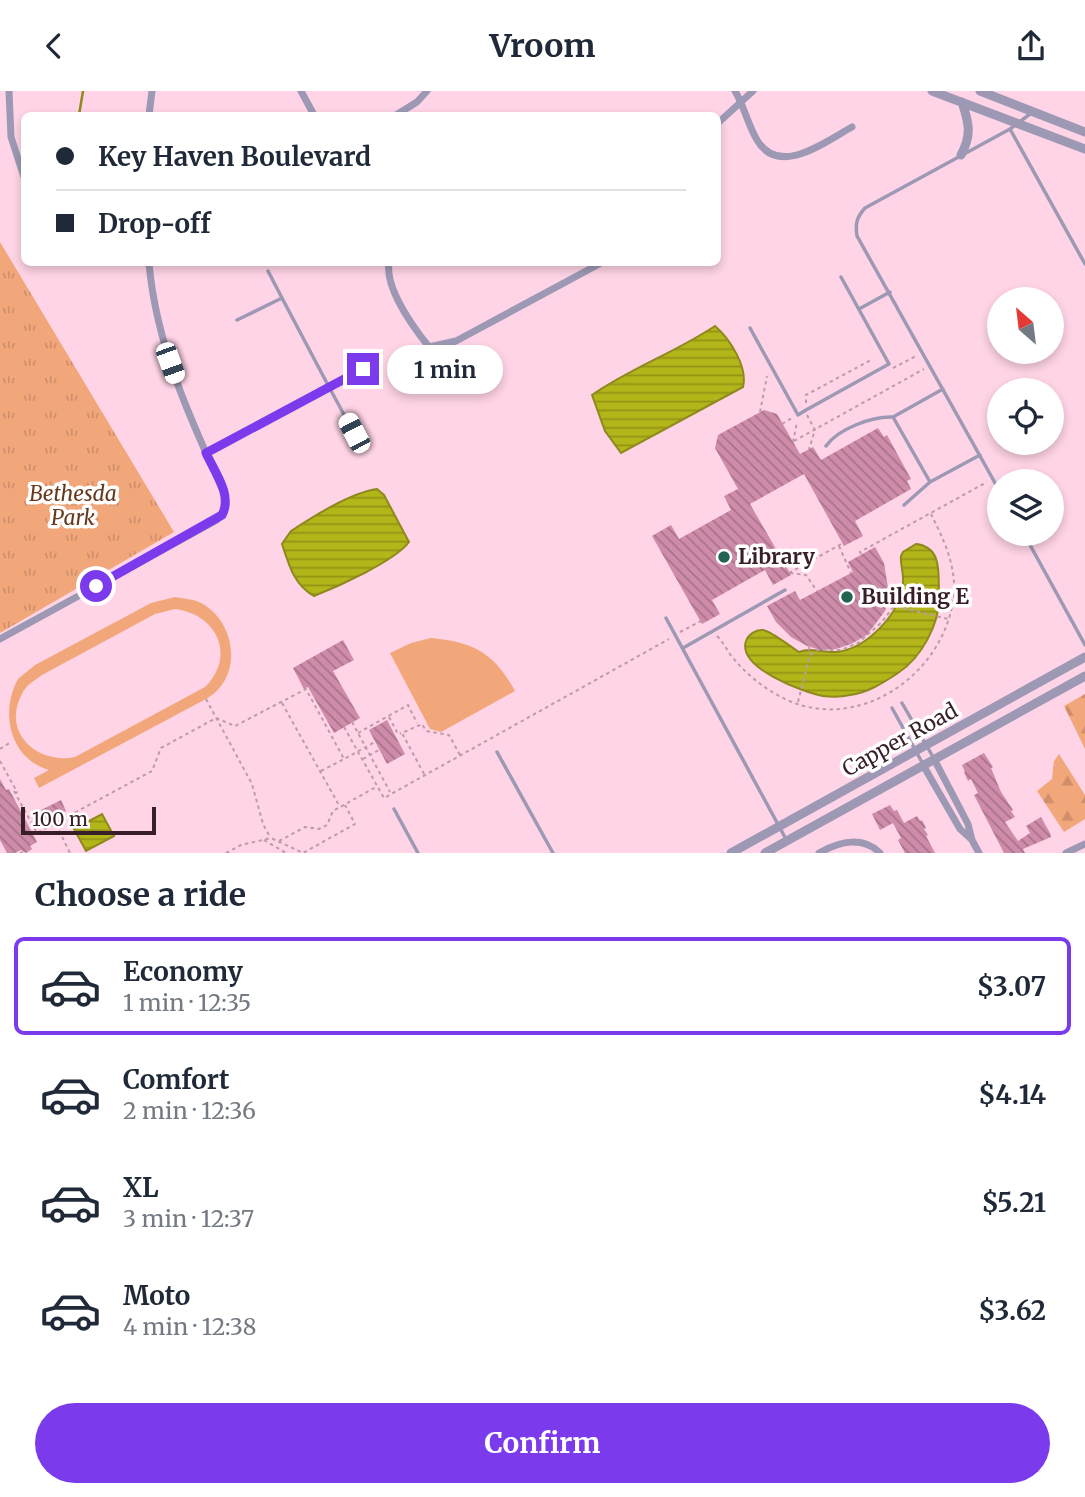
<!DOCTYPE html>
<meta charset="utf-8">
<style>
:root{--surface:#fff;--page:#f6f6f7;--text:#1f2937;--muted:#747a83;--line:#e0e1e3;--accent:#7c3aed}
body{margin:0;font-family:Merriweather,serif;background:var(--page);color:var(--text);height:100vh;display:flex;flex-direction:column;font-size:26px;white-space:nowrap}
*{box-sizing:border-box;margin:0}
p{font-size:23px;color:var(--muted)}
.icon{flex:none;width:38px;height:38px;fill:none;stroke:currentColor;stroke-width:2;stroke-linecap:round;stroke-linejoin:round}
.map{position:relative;height:762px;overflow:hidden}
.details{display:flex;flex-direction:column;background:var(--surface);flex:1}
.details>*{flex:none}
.hud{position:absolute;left:21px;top:21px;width:700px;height:154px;border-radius:10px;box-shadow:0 4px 10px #0003;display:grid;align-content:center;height:154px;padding:0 35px;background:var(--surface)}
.needle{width:46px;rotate:332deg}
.controls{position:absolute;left:987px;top:196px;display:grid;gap:14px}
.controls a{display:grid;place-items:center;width:77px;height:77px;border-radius:50%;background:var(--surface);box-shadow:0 4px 10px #0003;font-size:35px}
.scale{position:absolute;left:21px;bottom:18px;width:135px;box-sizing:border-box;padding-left:7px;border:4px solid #371e29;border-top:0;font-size:19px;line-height:24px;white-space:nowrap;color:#371e29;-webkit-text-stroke:5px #fff;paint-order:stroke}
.end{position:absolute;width:32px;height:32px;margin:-16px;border:9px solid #7c3aed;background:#fff;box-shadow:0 0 0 4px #fff}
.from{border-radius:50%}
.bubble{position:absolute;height:49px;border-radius:24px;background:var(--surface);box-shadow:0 4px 10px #0003;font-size:23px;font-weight:700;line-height:49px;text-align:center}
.car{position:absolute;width:21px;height:42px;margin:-21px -10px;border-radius:9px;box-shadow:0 0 5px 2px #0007;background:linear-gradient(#fff 24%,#345 0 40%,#fff 0 76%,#345 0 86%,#fff 0)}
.hud b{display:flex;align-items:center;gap:24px;height:66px;font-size:26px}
.hud b+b{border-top:2px solid var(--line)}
.hud i{width:18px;height:18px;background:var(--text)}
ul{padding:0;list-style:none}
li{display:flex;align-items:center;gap:21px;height:98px;margin:0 14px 10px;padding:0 21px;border:4px solid transparent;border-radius:10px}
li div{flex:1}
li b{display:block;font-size:26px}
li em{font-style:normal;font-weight:700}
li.active{border-color:var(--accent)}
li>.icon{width:63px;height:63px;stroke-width:1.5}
h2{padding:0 35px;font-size:32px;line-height:84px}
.primary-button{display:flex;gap:14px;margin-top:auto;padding:14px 35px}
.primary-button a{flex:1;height:80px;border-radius:42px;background:var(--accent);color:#fff;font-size:28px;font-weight:700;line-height:80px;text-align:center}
header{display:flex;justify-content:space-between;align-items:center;height:91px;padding:0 35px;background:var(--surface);font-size:32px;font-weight:700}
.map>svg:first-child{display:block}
.grass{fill:url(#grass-tufts)}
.forest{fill:url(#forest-firs)}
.pitch{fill:#f2a77b;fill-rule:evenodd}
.water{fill:url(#water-rules);stroke:#8e881e;stroke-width:2}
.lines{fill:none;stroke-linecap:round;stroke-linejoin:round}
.stream{stroke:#8e881e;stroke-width:2.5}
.building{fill:url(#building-back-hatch)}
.path{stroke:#bf9aaa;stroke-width:2;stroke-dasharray:3.5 3.5;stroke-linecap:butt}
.service{stroke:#9d99b4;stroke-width:3.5}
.minor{stroke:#9d99b4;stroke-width:7}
.tertiary{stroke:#9d99b4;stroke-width:9}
.route{stroke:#7c3aed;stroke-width:9}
.poi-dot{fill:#236351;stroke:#fff;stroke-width:2.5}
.labels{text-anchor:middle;stroke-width:7;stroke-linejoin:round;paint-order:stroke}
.park-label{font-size:21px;font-style:italic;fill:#66391d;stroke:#fff}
.poi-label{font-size:21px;font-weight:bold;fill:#371e29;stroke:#fff;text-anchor:start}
.street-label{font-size:21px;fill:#371e29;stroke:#fff}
</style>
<header><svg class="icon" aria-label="back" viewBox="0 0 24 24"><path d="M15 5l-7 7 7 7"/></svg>Vroom<svg class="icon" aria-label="share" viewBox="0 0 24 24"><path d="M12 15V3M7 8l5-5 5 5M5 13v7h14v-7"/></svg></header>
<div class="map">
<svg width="1085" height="762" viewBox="0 0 1085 762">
<defs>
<pattern id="grass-tufts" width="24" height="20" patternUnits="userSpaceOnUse" patternTransform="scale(1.75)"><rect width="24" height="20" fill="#f2a77b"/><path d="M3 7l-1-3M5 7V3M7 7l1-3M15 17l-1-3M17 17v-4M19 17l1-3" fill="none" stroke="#d08f6a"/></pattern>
<pattern id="forest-firs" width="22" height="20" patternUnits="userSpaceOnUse" patternTransform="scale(1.75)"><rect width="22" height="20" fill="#f2a77b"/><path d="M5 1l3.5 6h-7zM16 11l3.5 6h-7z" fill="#d08f6a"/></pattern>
<pattern id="water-rules" width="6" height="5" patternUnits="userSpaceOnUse" patternTransform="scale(1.75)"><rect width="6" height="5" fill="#b3b619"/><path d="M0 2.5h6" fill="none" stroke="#929316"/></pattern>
<pattern id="building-back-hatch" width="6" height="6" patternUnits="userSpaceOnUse" patternTransform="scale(1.75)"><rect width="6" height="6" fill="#ce8caa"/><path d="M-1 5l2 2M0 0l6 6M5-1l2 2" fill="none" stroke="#a8728a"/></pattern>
</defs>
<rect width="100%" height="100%" fill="#ffd4e6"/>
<!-- grass -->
<path class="grass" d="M0,151l174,290 -174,101z"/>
<!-- forest -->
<path class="forest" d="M1085,603v55l-21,-43z
M1059,663l26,41v24l-21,13 -27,-41 15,-12 2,-18z"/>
<!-- pitch -->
<path class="pitch" d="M175,506c11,2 22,2 31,9 32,22 35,74 0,93l-167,89 -5,-10 15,-8c-40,-12 -49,-58 -31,-91 5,-5 12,-9 17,-14l116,-62zM175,518c41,5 62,46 30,78l-130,70c-38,8 -74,-25 -53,-63 4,-9 12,-13 20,-19l113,-61z
M431,547c43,4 63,15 84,53l-74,41 -11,-3 -40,-76 21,-10z"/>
<!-- water -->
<path class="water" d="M715,235c15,13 33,41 28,61l-122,66 -16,-22 -13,-36c39,-27 84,-43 123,-69z
M377,398l7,6 25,47c-14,19 -72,45 -95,54 -20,-11 -25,-31 -32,-52l9,-13c23,-15 59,-38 86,-42z
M916,453c27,3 22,30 23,52 1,28 -18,62 -41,77 -15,10 -31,20 -48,22 -8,2 -19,2 -27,1 -20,-4 -86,-28 -77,-55 2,-6 10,-12 17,-11 8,1 28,17 36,22 12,-5 24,1 37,0 31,-3 65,-39 67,-69 1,-10 -3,-18 -2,-27l2,-4z
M102,723l12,22 -28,15 -12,-22z"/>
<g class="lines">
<!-- stream -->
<path class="stream" d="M79,24l4,-24"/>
</g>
<!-- building -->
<path class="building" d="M764,319l13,4 23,40 13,-7 8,13 57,-32 6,9 3,-2 24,44 -4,2 4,8 -56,32 8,15 -19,10 -40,-72 -54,30 41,71 -18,10 -8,-15 -53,30 8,14 -18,10 -50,-88 19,-11 8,14 52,-29 -7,-14 14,-7 -23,-41 3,-13z
M875,456l9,16 5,31 -4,17 -18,24 -16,9 -15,5 -15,1 -14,-4 -16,-9 -15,-15 -9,-16 28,-15 5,9 53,-28 -5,-10z
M343,549l11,20 -21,11 27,47 -26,15 -26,-46 -4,2 -11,-21z
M387,629l18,34 -18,10 -18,-34z
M984,662l9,14 -2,1 10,24 12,18 -2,1 4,6 -10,5 13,19 12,-8 -4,-7 15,-9 9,16 1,4 -28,12 2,4h-21l-30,-58 4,-2 -7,-14 -3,2 -4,-9h1l-3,-7z
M0,688l6,11 3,-1 28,53 -7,4 2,3 -6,4 -5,-3 -6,3h-8l-7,-13z
M61,709l5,11 -19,10 -6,-11z
M890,714l4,6 3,-1 7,13 13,-7 3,5 2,-1 4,8 -2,1 4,6 -2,1 9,17h-30l-7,-13 3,-2 -8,-15 -13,7 -8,-16z"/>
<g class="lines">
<!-- path -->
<path class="path" d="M893,277l23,-12
M806,312v-8l65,-35
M760,321l7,-36
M807,324l8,15 -6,19
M782,333l12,-7
M794,350l130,-72
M793,351l4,-20
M839,455l12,27
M861,463l-1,-2 127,-70
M789,482l54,-30
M790,482l16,2 11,16
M887,513l6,1
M680,541l21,-11
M717,545c7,7 10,15 16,22 15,18 33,32 54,42 73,33 156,-26 166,-100 5,-31 -9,-60 -22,-86
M809,556l1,7
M206,608l46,85 11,40 7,13
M798,611l12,-47 7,-5h24l17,-7 23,-20 13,-17 54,13
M282,612l58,104
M389,626l9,17 3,-1
M352,631l38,70
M344,636l40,71 285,-159
M358,642l50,-28 9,18
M0,658l11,-7
M363,668l16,-9
M0,670l17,31 -1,1
M321,680l23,-12
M424,683l-22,-41 20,-9 4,7 23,4 11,20
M14,700l23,42 115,-62 9,-23 55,-30 19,8 71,-37 38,70 31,-17
M53,727l17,35
M264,749l22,13
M279,750l26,-14 14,2 8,-4 6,-14 43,-24
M20,762l3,-1
M226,762l15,-8 30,-7 32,15 52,-29 -10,-19"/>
<!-- service -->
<path class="service" d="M1010,38l75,135
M268,180l14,27
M859,218l31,-17
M750,237l48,87 8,-5 83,-46 -48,-87
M943,298l-50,28 37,65 50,-27
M354,342l-25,-46 34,-18
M826,355c12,-17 46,-30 67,-29
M206,362l123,-66 -47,-89 -45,22
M999,399l-142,-254c-2,-13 0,-19 8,-28l145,-79 20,-15
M904,414l26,-23
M1024,443l61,111
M666,527l121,223
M683,557l102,-58
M902,612l31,54
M892,617l31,56
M497,661l56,101
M394,718l24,44"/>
<!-- minor -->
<path class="minor" d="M9,0l2,46 13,40
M301,0l13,24
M735,0c9,15 13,34 22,49 22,38 69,1 95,-13
M149,24l3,-24
M396,24l21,-13 10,-11
M718,32l35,-32
M389,172c-4,25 24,64 40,84l27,-6 145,-78
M0,548l217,-119 8,-11v-14c-34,-74 -69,-150 -76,-232
M934,668l34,65 4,16 7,13
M923,674l37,64 11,10
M819,762c20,-11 43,-18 61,0
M1066,762l19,-9"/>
<!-- tertiary -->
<path class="tertiary" d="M932,0l153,58
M980,0l105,41
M961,64c11,-20 8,-32 1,-53
M731,762l354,-196
M765,762l320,-177"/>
</g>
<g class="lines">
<!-- route -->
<path class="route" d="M96,495l126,-71c11,-20 -8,-44 -16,-62l157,-84"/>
</g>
<!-- markers -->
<g class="poi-dot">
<circle cx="724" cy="466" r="7"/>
<circle cx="847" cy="506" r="7"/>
</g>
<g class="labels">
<!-- park labels -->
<g class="park-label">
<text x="73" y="410">Bethesda<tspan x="73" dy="24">Park</tspan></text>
</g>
<!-- poi labels -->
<g class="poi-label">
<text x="738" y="473">Library</text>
<text x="861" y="513">Building E</text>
</g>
<!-- street labels -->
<g class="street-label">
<text transform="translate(900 649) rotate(-29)" y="7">Capper Road</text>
</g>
</g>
</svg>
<div class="controls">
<a><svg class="needle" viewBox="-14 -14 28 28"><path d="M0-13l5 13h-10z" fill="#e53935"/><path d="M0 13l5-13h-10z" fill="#747a83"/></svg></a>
<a><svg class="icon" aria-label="locate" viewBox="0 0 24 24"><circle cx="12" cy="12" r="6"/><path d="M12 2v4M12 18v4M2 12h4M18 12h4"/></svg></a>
<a><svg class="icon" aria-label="layers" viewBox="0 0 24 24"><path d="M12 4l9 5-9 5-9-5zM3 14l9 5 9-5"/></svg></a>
</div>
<div class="scale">100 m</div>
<i class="end from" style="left:96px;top:495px"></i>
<i class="end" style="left:363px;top:278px"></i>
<div class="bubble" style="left:387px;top:254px;width:116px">1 min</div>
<i class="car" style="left:170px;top:272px;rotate:160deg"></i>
<i class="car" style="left:354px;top:342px;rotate:332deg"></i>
<div class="hud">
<b><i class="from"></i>Key Haven Boulevard</b>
<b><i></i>Drop-off</b>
</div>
</div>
<section class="details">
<h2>Choose a ride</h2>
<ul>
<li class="active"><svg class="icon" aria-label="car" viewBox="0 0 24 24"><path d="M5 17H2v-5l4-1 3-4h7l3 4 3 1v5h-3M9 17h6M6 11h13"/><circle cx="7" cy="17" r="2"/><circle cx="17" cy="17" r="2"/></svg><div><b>Economy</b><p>1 min · 12:35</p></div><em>$3.07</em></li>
<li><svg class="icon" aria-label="car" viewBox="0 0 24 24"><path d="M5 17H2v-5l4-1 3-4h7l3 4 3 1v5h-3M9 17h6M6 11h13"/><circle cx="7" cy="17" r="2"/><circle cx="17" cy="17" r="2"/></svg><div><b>Comfort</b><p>2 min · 12:36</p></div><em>$4.14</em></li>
<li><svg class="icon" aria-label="car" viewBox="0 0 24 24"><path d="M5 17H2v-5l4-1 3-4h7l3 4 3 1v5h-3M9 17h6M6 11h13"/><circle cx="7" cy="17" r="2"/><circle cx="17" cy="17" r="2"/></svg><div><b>XL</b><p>3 min · 12:37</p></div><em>$5.21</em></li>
<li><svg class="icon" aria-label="car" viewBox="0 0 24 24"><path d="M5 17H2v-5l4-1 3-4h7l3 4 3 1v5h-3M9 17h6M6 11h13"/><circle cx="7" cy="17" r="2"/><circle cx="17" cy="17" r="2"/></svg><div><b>Moto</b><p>4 min · 12:38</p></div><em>$3.62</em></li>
</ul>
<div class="primary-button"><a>Confirm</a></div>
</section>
